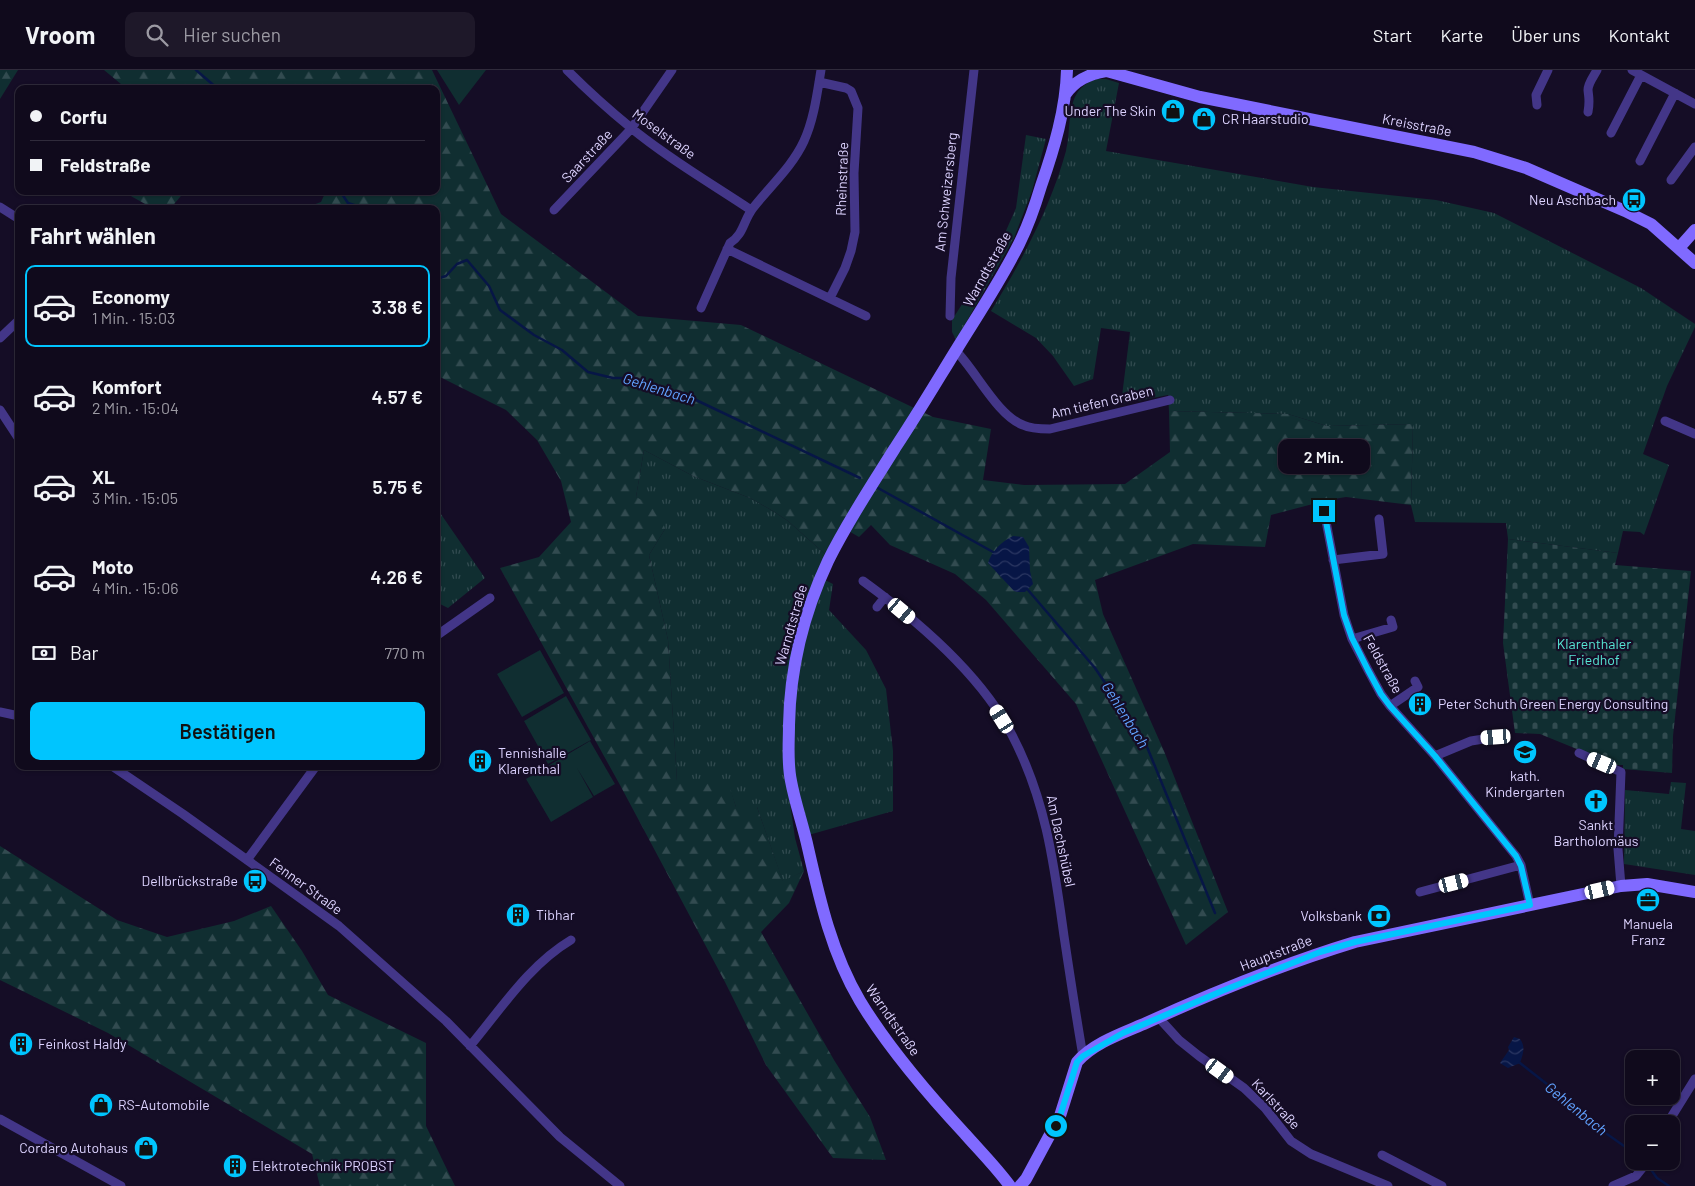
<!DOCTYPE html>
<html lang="de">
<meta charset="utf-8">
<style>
:root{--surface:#100a1c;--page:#1e1829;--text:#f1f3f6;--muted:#9c9aa3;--line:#302b3b;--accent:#00c5fe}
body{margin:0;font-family:Barlow,sans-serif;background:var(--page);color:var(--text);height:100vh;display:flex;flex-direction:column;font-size:19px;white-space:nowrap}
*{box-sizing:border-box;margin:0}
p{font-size:16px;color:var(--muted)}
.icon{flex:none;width:28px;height:28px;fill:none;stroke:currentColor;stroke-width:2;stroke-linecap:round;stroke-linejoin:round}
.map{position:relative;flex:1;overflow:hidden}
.sheet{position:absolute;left:15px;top:135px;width:425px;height:565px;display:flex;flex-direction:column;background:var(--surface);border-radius:10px;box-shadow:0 1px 4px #0004,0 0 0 1px var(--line)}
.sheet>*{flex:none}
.banner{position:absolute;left:15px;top:15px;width:425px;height:110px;border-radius:10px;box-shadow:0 1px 4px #0004,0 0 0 1px var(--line);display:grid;align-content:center;height:110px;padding:0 15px;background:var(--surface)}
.tools{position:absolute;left:1625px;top:980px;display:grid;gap:10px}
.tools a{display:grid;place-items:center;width:55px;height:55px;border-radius:10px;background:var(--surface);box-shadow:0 1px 4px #0004,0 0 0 1px var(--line);font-size:25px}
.end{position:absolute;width:22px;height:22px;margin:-11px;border:6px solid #00c5fe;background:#111;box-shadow:0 0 0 2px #111}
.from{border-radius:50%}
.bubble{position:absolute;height:35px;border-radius:10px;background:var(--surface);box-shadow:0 1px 4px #0004,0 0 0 1px var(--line);font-size:16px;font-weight:600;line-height:35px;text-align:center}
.car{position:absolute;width:15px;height:30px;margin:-15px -8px;border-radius:6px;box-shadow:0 0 4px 1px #0007;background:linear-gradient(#fff 24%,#345 0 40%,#fff 0 76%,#345 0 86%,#fff 0)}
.banner b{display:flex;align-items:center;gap:18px;height:48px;font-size:19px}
.banner b+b{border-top:1px solid var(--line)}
.banner i{width:12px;height:12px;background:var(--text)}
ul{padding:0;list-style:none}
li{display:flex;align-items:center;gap:15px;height:82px;margin:0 10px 8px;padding:0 5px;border:2px solid transparent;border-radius:10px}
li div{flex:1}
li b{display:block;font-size:19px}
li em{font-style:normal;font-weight:600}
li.on{border-color:var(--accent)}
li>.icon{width:45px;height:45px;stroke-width:1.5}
h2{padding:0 15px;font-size:22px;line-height:60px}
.pay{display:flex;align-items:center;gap:12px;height:55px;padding:0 15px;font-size:19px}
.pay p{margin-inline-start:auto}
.primary-button{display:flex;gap:10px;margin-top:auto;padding:10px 15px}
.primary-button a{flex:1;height:58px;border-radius:10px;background:var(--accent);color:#111;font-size:20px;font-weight:600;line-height:58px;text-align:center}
header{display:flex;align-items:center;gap:30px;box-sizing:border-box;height:70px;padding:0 25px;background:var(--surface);border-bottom:1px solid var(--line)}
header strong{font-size:24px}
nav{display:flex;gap:28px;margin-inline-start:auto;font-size:18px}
.search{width:350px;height:45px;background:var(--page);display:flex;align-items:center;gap:12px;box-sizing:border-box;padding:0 18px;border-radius:10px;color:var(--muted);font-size:19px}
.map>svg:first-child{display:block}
.grass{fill:url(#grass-tufts)}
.forest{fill:url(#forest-firs)}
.cemetery{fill:url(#cemetery-stones)}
.garden{fill:#102e31}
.water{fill:url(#water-waves)}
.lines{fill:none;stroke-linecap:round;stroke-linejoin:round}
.stream{stroke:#071646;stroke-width:2.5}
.street{stroke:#433688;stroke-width:9}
.secondary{stroke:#806aff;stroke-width:12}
.route{stroke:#00c5fe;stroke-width:6}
.labels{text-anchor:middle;stroke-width:4.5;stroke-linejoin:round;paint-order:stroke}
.poi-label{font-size:14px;fill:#ddd3ff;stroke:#150d26;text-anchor:start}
.street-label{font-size:14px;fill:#ddd3ff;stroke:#150d26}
.park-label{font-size:14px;fill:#57e7d5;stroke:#150d26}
.water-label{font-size:15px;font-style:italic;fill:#61a2ff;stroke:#150d26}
</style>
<header>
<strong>Vroom</strong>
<div class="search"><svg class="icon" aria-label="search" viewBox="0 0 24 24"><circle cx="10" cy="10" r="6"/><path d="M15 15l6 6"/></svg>Hier suchen</div>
<nav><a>Start</a><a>Karte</a><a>Über uns</a><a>Kontakt</a></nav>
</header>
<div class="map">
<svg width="1695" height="1116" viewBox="0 0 1695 1116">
<defs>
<pattern id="grass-tufts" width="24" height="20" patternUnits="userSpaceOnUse" patternTransform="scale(1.25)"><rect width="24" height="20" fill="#102e31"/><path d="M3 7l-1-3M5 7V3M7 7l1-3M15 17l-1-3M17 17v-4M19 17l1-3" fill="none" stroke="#324b50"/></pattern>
<pattern id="forest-firs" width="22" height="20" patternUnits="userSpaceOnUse" patternTransform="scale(1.25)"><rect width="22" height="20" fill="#102e31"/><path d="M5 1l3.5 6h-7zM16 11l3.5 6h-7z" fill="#324b50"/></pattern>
<pattern id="cemetery-stones" width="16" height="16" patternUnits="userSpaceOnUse" patternTransform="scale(1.25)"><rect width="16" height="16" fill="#102e31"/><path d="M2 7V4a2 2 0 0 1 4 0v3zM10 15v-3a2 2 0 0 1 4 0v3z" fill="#324b50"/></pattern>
<pattern id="water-waves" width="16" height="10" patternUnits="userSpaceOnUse" patternTransform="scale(1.25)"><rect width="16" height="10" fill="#071646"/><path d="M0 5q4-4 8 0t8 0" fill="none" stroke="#2b3762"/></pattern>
</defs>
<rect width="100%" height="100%" fill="#150d26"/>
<!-- grass -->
<path class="grass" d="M1097,9h9l13,4 -13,68 207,36 123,13 58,13 147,75 54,36v3l-28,59 -24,68 26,11 -25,70 -4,-3 -17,-1 -5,22 -110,-14 -2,-16 -91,-1 -4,-17 2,-81 -86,2 -39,-12 -119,-3 -1,-16 -47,9 9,-72 -29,-4 -8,51 -19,7 -21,-30 -17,-18 -45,-27c31,-51 59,-102 75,-160 7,-26 -3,-62 31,-72z
M1026,65l20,4 -14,52 -18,47 -58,102 -4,-8v-12l38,-60 15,-27 11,-25z
M644,380l49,26 57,22 23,13 15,10 37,33 -20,55 -18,173 8,56 9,33 -21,11 -26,-75h-21l-9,-26h-50l-9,-141 -19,-85 16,-26 -29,-32z
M436,437l49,71 -37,30 -12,-6z
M823,509l10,5 -4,26 37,40 20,39 7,62v60l-88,25 -11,-56 1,-104z
M1671,712l15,1 -5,46 14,2v44l-71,-11 1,-74 44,4z"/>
<!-- forest -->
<path class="forest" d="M0,0h18l-18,29z
M104,0h328l69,144 137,102 103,9 192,92 58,12 -8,51 41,5 101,-1 45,-32 -1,-41 119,3 39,12 86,-2 -2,81 -65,-8 -18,3 -57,15 -6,32 -72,-3 -98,36 8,34 61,137 64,161 -42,33 -110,-241 -90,-104 -31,-26 -65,-29 -19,-20 -12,12 -19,-11 -15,28 -37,-33 -15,-10 -23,-13 -57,-22 -49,-26 -8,47 23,12 6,20 -16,26 19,85 9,141h51l8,26h21l26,74 21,-10 -15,32 -28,29 73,128 36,57 16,43 -53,-2 -67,-93 -41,-83 -105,-197 -120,-217 39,-11 32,-35 -10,-41 -24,-41 -31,-30 -70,-35v-166h-134l19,-7 5,-11h110v-102h-309z
M122,121h63l-15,18h-16z
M0,776l117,74 50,17 67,-16 37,-15 31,45 26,44 98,48v83l29,60h-135l-8,-32 -204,-121 -108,-53z"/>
<!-- cemetery -->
<path class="cemetery" d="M1508,469l110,14 -3,12 76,6 -18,165 -1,37 -49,-4v-4h-7l-76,-31 -25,-1 -12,-90z"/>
<!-- garden -->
<path class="garden" d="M437,0h49l-27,35z
M540,580l24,43 -42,24 -25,-43z
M566,626l25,44 -43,24 -24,-43z
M590,671l25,43 -21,12 -17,-28 16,29 -42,25 -25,-43z"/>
<!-- water -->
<path class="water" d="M1013,466l10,1 6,10 1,24 3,13 -8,8h-8l-3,-1 -26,-28c3,-11 14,-22 25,-27z
M1514,967l6,2c6,8 3,15 0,24l-12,5 -8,-5 9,-13 -1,-3z"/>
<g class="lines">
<!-- stream -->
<path class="stream" d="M196,0l22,19
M340,121l8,12 18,6
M436,209l10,-3 11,-12 10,-4 22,26 11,24 34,25 28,15 26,22 25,6h21l16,8 46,14 164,78
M878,418l115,64
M1028,520l67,78 50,74 70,171
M1520,993l46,36 31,28 37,26
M1652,1101l5,7 12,8"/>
<!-- street -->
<path class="street" d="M567,0c20,20 41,39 63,57 36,30 82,57 121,83
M1632,0l63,34
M819,12l27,6 5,3 7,17 -4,65 1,59 -4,19 -6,17 -15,30
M1537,35l-1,-10 12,-25
M1588,42c2,-11 1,-12 0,-22 0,-7 6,-14 9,-20
M1611,63l30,-58
M1640,91l35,-68
M1671,110l24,-33
M0,137l19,12
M554,140l77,-81 41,-59
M727,179l139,67
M701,238l29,-65c14,-9 13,-22 23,-35 17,-22 39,-41 51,-67 10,-22 13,-47 17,-71
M950,246l1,-38 23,-208
M0,268l19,-18
M956,281c20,20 41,64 67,74 8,4 18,4 27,4l120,-29
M0,340l19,29
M1665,351l30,13
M1324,441l20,104 8,24 16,31 13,24 9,12 45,50 81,100 5,9 9,40
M1333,490l50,-6 -4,-35
M863,511c55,40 118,93 149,154 34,65 42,129 52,201 6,40 12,80 19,120
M877,537l8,-10
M436,566l54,-38
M1352,569l41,-12 -2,-7
M1390,636l28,-19 -3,-6
M0,642l19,4
M1579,683l42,19 -3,77 3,37
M1435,686l36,-15 25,-4
M112,696l71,48 156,112 107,95 114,116 60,49
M247,790l69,-94
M1420,822l101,-27
M1158,947l21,23 20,16 45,32 21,20 26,33 20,13 77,32
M470,976c31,-37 59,-81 101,-106
M0,1049l121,67
M1667,1054l28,-45
M1382,1085l60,31
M1613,1116l23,-10 12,-15"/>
<!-- secondary -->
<path class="secondary" d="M1103,0l97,27 274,55 52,16 99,43 26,13 44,39
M1065,25c10,-15 24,-21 41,-24
M1679,178l16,-18
M1010,1116c-14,-19 -30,-35 -45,-52 -38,-41 -76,-85 -105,-133 -28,-47 -40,-100 -52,-153 -5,-23 -13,-45 -17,-67 -4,-19 -2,-38 -2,-56 1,-57 15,-113 39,-164 19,-39 44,-76 67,-113 22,-33 42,-67 63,-101 21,-34 43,-67 61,-103 9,-18 16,-38 22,-58 13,-37 25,-77 26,-116
M1020,1116l6,-7 34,-63 17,-54c16,-19 46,-29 69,-39 68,-31 137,-59 209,-81l266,-56 26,-2 48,8"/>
</g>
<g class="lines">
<!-- route -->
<path class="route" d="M1056,1056l4,-10 17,-54 6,-6 40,-23 99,-42 98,-39 35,-10 175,-37 -9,-39 -5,-10 -81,-100 -45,-50 -9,-12 -13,-24 -16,-32 -8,-23 -20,-104"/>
</g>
<!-- icons -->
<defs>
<g id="shop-disc" transform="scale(1.25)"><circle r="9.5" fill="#00c5fe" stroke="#150d26"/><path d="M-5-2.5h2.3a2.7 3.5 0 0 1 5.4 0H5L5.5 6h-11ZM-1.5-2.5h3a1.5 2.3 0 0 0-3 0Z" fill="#111"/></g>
<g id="bus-disc" transform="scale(1.25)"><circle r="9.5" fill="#00c5fe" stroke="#150d26"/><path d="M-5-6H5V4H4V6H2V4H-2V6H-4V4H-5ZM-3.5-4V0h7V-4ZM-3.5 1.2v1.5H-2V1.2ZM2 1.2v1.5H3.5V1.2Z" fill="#111"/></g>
<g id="building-disc" transform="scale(1.25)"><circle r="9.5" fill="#00c5fe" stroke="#150d26"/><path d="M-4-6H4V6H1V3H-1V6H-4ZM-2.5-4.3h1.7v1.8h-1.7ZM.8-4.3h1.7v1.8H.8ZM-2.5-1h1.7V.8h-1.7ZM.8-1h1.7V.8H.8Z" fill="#111"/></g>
<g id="school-disc" transform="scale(1.25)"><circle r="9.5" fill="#00c5fe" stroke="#150d26"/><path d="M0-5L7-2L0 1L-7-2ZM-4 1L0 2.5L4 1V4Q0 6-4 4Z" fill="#111"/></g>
<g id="church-disc" transform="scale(1.25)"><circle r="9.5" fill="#00c5fe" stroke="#150d26"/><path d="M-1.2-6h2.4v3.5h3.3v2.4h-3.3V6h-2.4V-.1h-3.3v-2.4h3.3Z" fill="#111"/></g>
<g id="office-disc" transform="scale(1.25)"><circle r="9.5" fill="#00c5fe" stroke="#150d26"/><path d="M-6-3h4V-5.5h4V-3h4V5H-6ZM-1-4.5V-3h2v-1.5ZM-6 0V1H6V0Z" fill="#111"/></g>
<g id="bank-disc" transform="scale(1.25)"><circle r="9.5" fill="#00c5fe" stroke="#150d26"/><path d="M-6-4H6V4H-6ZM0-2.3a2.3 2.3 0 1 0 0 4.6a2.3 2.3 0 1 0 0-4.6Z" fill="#111"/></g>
</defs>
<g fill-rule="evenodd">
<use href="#shop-disc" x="1173" y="41"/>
<use href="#shop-disc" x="1204" y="49"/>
<use href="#bus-disc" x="1634" y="130"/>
<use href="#building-disc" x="1420" y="634"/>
<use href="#school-disc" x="1525" y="682"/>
<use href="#building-disc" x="480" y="691"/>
<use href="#church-disc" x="1596" y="731"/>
<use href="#bus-disc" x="255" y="811"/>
<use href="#office-disc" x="1648" y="830"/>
<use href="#building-disc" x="518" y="845"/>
<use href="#bank-disc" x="1379" y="846"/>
<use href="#building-disc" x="21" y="974"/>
<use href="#shop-disc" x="101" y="1035"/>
<use href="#shop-disc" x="146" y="1078"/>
<use href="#building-disc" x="235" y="1096"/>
</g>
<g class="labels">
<!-- poi labels -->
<g class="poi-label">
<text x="1156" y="46" text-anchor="end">Under The Skin</text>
<text x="1222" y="54">CR Haarstudio</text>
<text x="1616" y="135" text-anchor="end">Neu Aschbach</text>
<text x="1438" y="639">Peter Schuth Green Energy Consulting</text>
<text x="498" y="688">Tennishalle<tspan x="498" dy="16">Klarenthal</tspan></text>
<text x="1525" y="711" text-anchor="middle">kath.<tspan x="1525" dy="16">Kindergarten</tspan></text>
<text x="1596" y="760" text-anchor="middle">Sankt<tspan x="1596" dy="16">Bartholomäus</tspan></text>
<text x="238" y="816" text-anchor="end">Dellbrückstraße</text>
<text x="536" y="850">Tibhar</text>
<text x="1362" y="851" text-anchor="end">Volksbank</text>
<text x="1648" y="859" text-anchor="middle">Manuela<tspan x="1648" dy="16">Franz</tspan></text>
<text x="38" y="979">Feinkost Haldy</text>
<text x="118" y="1040">RS-Automobile</text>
<text x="128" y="1083" text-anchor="end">Cordaro Autohaus</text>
<text x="252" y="1101">Elektrotechnik PROBST</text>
</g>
<!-- street labels -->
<g class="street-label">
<text transform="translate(1417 55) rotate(11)" y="5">Kreisstraße</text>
<text transform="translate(664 64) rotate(36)" y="5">Moselstraße</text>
<text transform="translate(587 86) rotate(-47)" y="5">Saarstraße</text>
<text transform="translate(842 109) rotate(-88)" y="5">Rheinstraße</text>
<text transform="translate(946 122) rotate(-84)" y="5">Am Schweizersberg</text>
<text transform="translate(987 199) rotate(-61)" y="5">Warndtstraße</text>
<text transform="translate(1102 332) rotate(-13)" y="5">Am tiefen Graben</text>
<text transform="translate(791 555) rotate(-74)" y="5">Warndtstraße</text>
<text transform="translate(1383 594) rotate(61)" y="5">Feldstraße</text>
<text transform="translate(1061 771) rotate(78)" y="5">Am Dachshübel</text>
<text transform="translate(306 816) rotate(36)" y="5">Fenner Straße</text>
<text transform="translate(1276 883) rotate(-21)" y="5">Hauptstraße</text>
<text transform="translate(893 950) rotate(55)" y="5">Warndtstraße</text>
<text transform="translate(1276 1034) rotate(47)" y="5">Karlstraße</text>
</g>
<!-- park labels -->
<g class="park-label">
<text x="1594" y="579">Klarenthaler<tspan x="1594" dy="16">Friedhof</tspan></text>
</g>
<!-- water labels -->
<g class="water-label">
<text transform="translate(659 319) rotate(17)" y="5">Gehlenbach</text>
<text transform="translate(1125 645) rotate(58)" y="5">Gehlenbach</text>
<text transform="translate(1576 1039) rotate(39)" y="5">Gehlenbach</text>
</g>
</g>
</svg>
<div class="tools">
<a>+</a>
<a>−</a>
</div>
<i class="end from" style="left:1056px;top:1056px"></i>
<i class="end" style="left:1324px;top:441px"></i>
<div class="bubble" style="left:1278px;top:369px;width:92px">2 Min.</div>
<i class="car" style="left:902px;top:541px;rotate:130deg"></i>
<i class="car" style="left:1002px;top:649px;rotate:328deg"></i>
<i class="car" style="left:1496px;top:667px;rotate:266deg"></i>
<i class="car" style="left:1602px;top:693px;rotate:293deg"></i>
<i class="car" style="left:1454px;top:813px;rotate:76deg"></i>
<i class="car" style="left:1600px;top:820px;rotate:77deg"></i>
<i class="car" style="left:1220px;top:1001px;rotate:126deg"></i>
<div class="banner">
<b><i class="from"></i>Corfu</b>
<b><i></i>Feldstraße</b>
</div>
<section class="sheet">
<h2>Fahrt wählen</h2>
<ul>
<li class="on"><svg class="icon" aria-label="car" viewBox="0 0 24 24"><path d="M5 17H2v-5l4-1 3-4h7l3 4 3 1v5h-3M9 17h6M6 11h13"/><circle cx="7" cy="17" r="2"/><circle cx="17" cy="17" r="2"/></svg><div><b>Economy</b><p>1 Min. · 15:03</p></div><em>3.38 €</em></li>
<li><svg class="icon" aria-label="car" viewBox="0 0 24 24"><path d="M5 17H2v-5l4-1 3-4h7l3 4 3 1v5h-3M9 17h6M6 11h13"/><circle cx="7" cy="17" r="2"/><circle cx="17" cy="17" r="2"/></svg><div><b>Komfort</b><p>2 Min. · 15:04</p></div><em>4.57 €</em></li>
<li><svg class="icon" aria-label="car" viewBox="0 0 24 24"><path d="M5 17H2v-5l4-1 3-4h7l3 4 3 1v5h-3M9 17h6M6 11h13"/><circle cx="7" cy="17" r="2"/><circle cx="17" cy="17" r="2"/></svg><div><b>XL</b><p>3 Min. · 15:05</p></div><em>5.75 €</em></li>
<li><svg class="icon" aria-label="car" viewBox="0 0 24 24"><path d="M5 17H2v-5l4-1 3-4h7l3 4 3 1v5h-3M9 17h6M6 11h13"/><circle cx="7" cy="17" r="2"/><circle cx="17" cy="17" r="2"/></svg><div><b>Moto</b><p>4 Min. · 15:06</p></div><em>4.26 €</em></li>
</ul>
<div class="pay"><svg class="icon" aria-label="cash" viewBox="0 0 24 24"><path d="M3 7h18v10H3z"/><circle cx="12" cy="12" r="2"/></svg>Bar<p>770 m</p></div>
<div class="primary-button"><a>Bestätigen</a></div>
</section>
</div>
